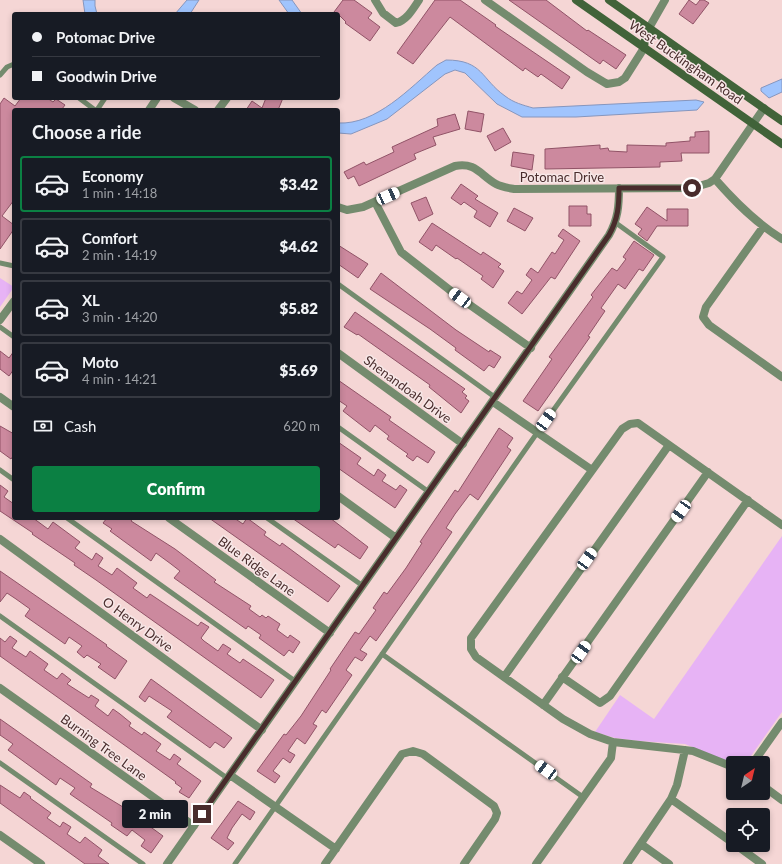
<!DOCTYPE html>
<meta charset="utf-8">
<style>
:root{--surface:#171b24;--page:#20242c;--text:#f1f3f6;--muted:#9ea1a6;--line:#363941;--accent:#0b8043}
body{margin:0;font-family:Lato,sans-serif;background:var(--page);color:var(--text);height:100vh;display:flex;flex-direction:column;font-size:15px;white-space:nowrap}
*{box-sizing:border-box;margin:0}
p{font-size:13px;color:var(--muted)}
.icon{flex:none;width:22px;height:22px;fill:none;stroke:currentColor;stroke-width:2;stroke-linecap:round;stroke-linejoin:round}
.map{position:relative;flex:1;overflow:hidden}
.sheet{position:absolute;left:12px;top:108px;width:328px;height:412px;display:flex;flex-direction:column;background:var(--surface);border-radius:4px;box-shadow:0 2px 6px #0003}
.sheet>*{flex:none}
.banner{position:absolute;left:12px;top:12px;width:328px;height:88px;border-radius:4px;box-shadow:0 2px 6px #0003;display:grid;align-content:center;height:88px;padding:0 20px;background:var(--surface)}
.needle{width:26px;rotate:35deg}
.fabs{position:absolute;left:726px;top:756px;display:grid;gap:8px}
.fabs a{display:grid;place-items:center;width:44px;height:44px;border-radius:4px;background:var(--surface);box-shadow:0 2px 6px #0003;font-size:20px}
.end{position:absolute;width:18px;height:18px;margin:-9px;border:5px solid #492c2c;background:#fff;box-shadow:0 0 0 2px #fff}
.from{border-radius:50%}
.bubble{position:absolute;height:28px;border-radius:4px;background:var(--surface);box-shadow:0 2px 6px #0003;font-size:13px;font-weight:800;line-height:28px;text-align:center}
.car{position:absolute;width:12px;height:24px;margin:-12px -6px;border-radius:5px;box-shadow:0 0 3px 1px #0007;background:linear-gradient(#fff 24%,#345 0 40%,#fff 0 76%,#345 0 86%,#fff 0)}
.banner b{display:flex;align-items:center;gap:14px;height:38px;font-size:15px}
.banner b+b{border-top:1px solid var(--line)}
.banner i{width:10px;height:10px;background:var(--text)}
ul{padding:0;list-style:none}
li{display:flex;align-items:center;gap:12px;height:56px;margin:0 8px 6px;padding:0 12px;border:2px solid var(--line);border-radius:4px}
li div{flex:1}
li b{display:block;font-size:15px}
li em{font-style:normal;font-weight:800}
li.active{border-color:var(--accent)}
li>.icon{width:36px;height:36px;stroke-width:1.5}
h2{padding:0 20px;font-size:18px;line-height:48px}
.pay{display:flex;align-items:center;gap:10px;height:44px;padding:0 20px;font-size:15px}
.pay p{margin-inline-start:auto}
.action{display:flex;gap:8px;margin-top:auto;padding:8px 20px}
.action a{flex:1;height:46px;border-radius:4px;background:var(--accent);color:#fff;font-size:16px;font-weight:800;line-height:46px;text-align:center}
.map>svg:first-child{display:block}
.green{fill:#e7b3f5}
.water{fill:#a0c4fd;stroke:#8696be}
.building{fill:#cc899e;stroke:#915367}
.lines{fill:none;stroke-linecap:round;stroke-linejoin:round}
.service{stroke:#748b6e;stroke-width:5}
.minor{stroke:#748b6e;stroke-width:8}
.secondary{stroke:#416339;stroke-width:8}
.route{stroke:#492c2c;stroke-width:5}
.labels{text-anchor:middle;stroke-width:3;stroke-linejoin:round;paint-order:stroke}
.street-label{font-size:13px;fill:#492c2c;stroke:#f7e7e7}
</style>
<div class="map">
<svg width="782" height="864" viewBox="0 0 782 864">
<rect width="100%" height="100%" fill="#f5d6d5"/>
<!-- green -->
<path class="green" d="M0,278l14,9 -14,20z
M782,536v176l-36,51 -13,1 -48,-20 -46,-3 -24,-3 -20,-6 25,-37 34,24z"/>
<!-- water -->
<path class="water" d="M83,0h12v6l2,8h-12z
M187,0h12l-9,14h-15z
M279,0h13l10,14h-13z
M446,60c37,0 35,19 59,36 9,7 18,9 28,12l163,-8 8,2 -7,8 -121,7h-54l-25,-13 -32,-31 -10,-3 -10,4 -58,45 -36,15 -13,-1v-10c38,2 72,-35 99,-58z
M782,79v13l-13,6 -8,-7v-3z"/>
<!-- building -->
<path class="building" d="M343,0h11l18,13 -4,5 12,9 -10,14 -25,-18 1,-1 -8,-8 -4,-2z
M435,0h25l36,25 -1,1 75,51 -8,12 -21,-15 -3,3 -13,-9 -2,3 -73,-54 -37,47 -16,-11z
M509,0h37l41,31 1,-1 38,25 -10,14 -13,-9 -3,4z
M689,0l7,5 4,-5h4l5,3 -16,21 -14,-10z
M4,98l11,8 6,-8h26l6,4 3,-3 9,6 -3,4 2,1h-50v90l-12,16 12,9v4l-14,20v-145z
M266,98h17l-5,12h-32l6,-9 10,7z
M468,111l16,3 -3,18 -16,-3z
M455,114l5,15 -27,8 3,8 -22,9 2,5 -57,27 -5,-10 -6,3 -4,-7 20,-10 2,3 28,-13 -2,-5 46,-21 -1,-7z
M503,128l8,14 -16,9 -8,-15z
M709,131v22h-28l1,8 -22,1v5l-115,2v-20l55,-4v4l8,-1 1,3 18,1v-7l39,1v-3l24,-2v-4h5v-5z
M513,152l21,3 -2,15 -21,-4z
M461,184l17,12 -3,3 23,14 -8,14 -16,-10 3,-6 -13,-9 -3,3 -10,-7z
M426,197l7,17 -14,7 -8,-18z
M569,206h18v8h4v12h-22z
M647,207l20,14v-12h21v17h-31l-10,15 -9,-7 4,-5 -7,-5z
M514,208l19,10 -8,13 -18,-10z
M432,223l49,32 2,-3 18,12 -3,3 6,4 -11,17 -12,-9 2,-3 -26,-18 -1,1 -20,-14 -4,6 -13,-9z
M563,229l17,12 -25,38 -4,-2 -29,37 -14,-11 9,-12 5,3 10,-14 -6,-5 5,-7 7,5 14,-21 3,2 9,-14 -6,-4z
M634,241l20,14 -11,16 -4,-2 -14,20 -7,-5 -17,24 4,3 -17,25 2,1 -52,74 -15,-10 29,-42 -3,-2 44,-60 -2,-2 21,-27 5,3 9,-12 -3,-2z
M338,245l30,19 -10,14 -20,-14z
M381,273l75,57 33,22 1,-2 11,7 -7,11 -5,-3 -5,6 -29,-21 1,-2 -26,-19 -60,-40z
M355,312l110,77 -3,3 5,4 -2,2 4,3 -8,12 -32,-26 1,-2 -72,-51 -1,1 -13,-8z
M0,351l9,7 5,-7v18l-5,7 -9,-7z
M338,380l53,37 -2,3 46,32 -7,11 -11,-7 -4,5 -7,-5 2,-2 -21,-15 2,-3 -14,-11 -5,7 -27,-21 4,-5 -9,-6z
M0,426l14,8v21l-3,4 -11,-8z
M499,428l14,10 -6,9 4,3 -33,50 -8,-6 -15,20 -9,14 6,4 -19,28 -57,81 -6,-5 -10,14 7,4 -5,7 -7,-4 -9,13 6,5 -26,38 -4,-3 -9,14 4,2 -12,18 -8,-6 -9,13 7,4 -5,8 -7,-5 -10,13 7,5 -5,7 -18,-12 27,-37 2,1 15,-19 30,-46 -1,-1 25,-37 4,2 17,-24 -3,-2 11,-16 3,2 19,-26 16,-25 -2,-1 10,-15 25,-37 3,2z
M338,442l23,16 -4,6 17,12 4,-7 8,6 -4,6 14,9 4,-5 7,5 -12,18 -57,-40z
M0,485l8,6 -4,6 10,7v14h19l15,11 5,-7 27,20 -5,6 17,12 4,-7 7,5 -5,8 14,9 5,-7 20,15 -4,5 14,10 3,-4 48,32 3,-4 8,5 -8,11 3,3 14,10 5,-7 8,5 -4,5 13,9 3,-4 31,21 -13,18 -165,-118 -22,-15 1,-2 -43,-29 1,-1 -33,-22z
M107,518h26l-2,3 44,28 41,31 -2,2 37,24 -2,3 11,8 2,-2 4,3 2,-2 12,8 -3,6 11,8 2,-3 10,7 -7,11 -4,-3 -5,6 -25,-18 2,-3 -13,-9 -2,3 -72,-51 6,-7 -9,-7 -15,-11 -5,8 -41,-30 2,-2 -9,-6z
M209,518h25l9,6 4,-6 19,14 -2,3 16,11 2,-3 58,43 -12,16z
M292,518h38l38,29 -8,12 -22,-15 -3,4z
M0,571l107,74 -1,1 21,15 -12,18 -17,-12 3,-3 -14,-9 -3,3 -7,-6 5,-6 -13,-9 -4,7 -40,-28 5,-7 -14,-10 -9,-6 -7,9z
M10,636l7,5 -5,7 14,9 4,-6 7,5 11,8 -4,6 13,9 5,-6 9,7 -4,4 22,14 2,-3 8,5 -4,6 13,10 5,-7 7,5 11,9 -2,3 13,9 2,-3 17,12 -5,7 14,9 4,-6 7,5 -4,5 24,17 -12,17 -10,-6 3,-4 -7,-5 1,-1 -176,-126v-18l5,4z
M151,679l81,59 -8,10 -9,-6 -5,6 -43,-31 5,-6 -23,-15 -4,6 -6,-5z
M0,719l92,65 -2,3 33,20 40,29 -12,17 -10,-7 4,-6 -13,-10 -5,6 -16,-11 1,-2 -42,-29 5,-6 -15,-10 -4,7 -48,-35 5,-6 -13,-9z
M0,785l20,13 4,-6 7,5 -1,1 21,15 -4,5 13,9 3,-5 8,5 -4,7 13,9 5,-6 17,13 -4,6 11,8h-24l-85,-61z
M238,801l17,11 -5,8 -8,-6 -10,14 -5,10 7,5 -6,7 -17,-12z"/>
<g class="lines">
<!-- service -->
<path class="service" d="M0,75l7,-8 7,-3
M79,98l16,12
M97,110l8,-12
M0,263l14,3
M338,284l158,114
M0,327l14,10
M338,427l91,65
M0,470l14,10
M67,518l228,163
M267,518l96,68
M0,616l227,162
M382,654l201,143
M0,763l143,101
M235,864l302,-431 126,-176 -47,-34"/>
<!-- minor -->
<path class="minor" d="M375,0l8,13 13,10c11,-3 17,-14 23,-23
M485,0l102,72 20,12 12,-2 6,-4 19,-30
M649,28l16,-28
M174,98l21,12
M149,110l8,-12
M218,110l9,-12
M715,179c21,24 41,44 67,60
M375,202l26,50 59,46 71,50
M338,207l9,3 16,-3 92,-41c21,-4 25,9 41,18 5,3 13,4 18,5l178,-1 17,-5 6,-4 49,-71
M763,227l-57,80 -3,10 6,8 73,52
M0,320l14,-19
M338,353l125,91
M0,397l14,10
M493,402l99,68
M338,496l58,42
M169,518l161,115
M0,539l262,191
M504,677l165,-232
M562,677l38,26 10,-7 138,-196
M0,688l194,138
M543,705l165,-233
M753,763l29,-41
M733,767l-40,-16 -80,-9 -23,-8 -27,-15 -87,-62 -5,-8v-11l151,-209 8,-5 8,-1 144,102
M230,775l106,74
M763,786l19,14
M671,799l62,44
M0,835l41,29
M641,844l28,20
M736,845l26,19
M167,864l442,-629c9,-16 10,-29 10,-47
M325,864l77,-110 11,-3 10,3 71,52 3,7 -2,6 -31,45
M536,864l75,-106 2,-16
M627,864l44,-65 6,-14 8,-35"/>
<!-- secondary -->
<path class="secondary" d="M576,0l206,144
M609,0l173,121
M644,48l1,-9 4,-11"/>
</g>
<g class="lines">
<!-- route -->
<path class="route" d="M202,814l407,-579c9,-16 10,-29 10,-47h73"/>
</g>
<g class="labels">
<!-- street labels -->
<g class="street-label">
<text transform="translate(686 62) rotate(35)" y="5">West Buckingham Road</text>
<text x="562" y="182">Potomac Drive</text>
<text transform="translate(408 389) rotate(36)" y="5">Shenandoah Drive</text>
<text transform="translate(257 566) rotate(36)" y="5">Blue Ridge Lane</text>
<text transform="translate(138 624) rotate(36)" y="5">O Henry Drive</text>
<text transform="translate(104 747) rotate(36)" y="5">Burning Tree Lane</text>
</g>
</g>
</svg>
<div class="fabs">
<a><svg class="needle" viewBox="-14 -14 28 28"><path d="M0-13l5 13h-10z" fill="#e53935"/><path d="M0 13l5-13h-10z" fill="#9ea1a6"/></svg></a>
<a><svg class="icon" aria-label="locate" viewBox="0 0 24 24"><circle cx="12" cy="12" r="6"/><path d="M12 2v4M12 18v4M2 12h4M18 12h4"/></svg></a>
</div>
<i class="end from" style="left:692px;top:188px"></i>
<i class="end" style="left:202px;top:814px"></i>
<div class="bubble" style="left:122px;top:800px;width:66px">2 min</div>
<i class="car" style="left:388px;top:196px;rotate:66deg"></i>
<i class="car" style="left:460px;top:298px;rotate:307deg"></i>
<i class="car" style="left:546px;top:420px;rotate:36deg"></i>
<i class="car" style="left:681px;top:511px;rotate:215deg"></i>
<i class="car" style="left:587px;top:559px;rotate:36deg"></i>
<i class="car" style="left:581px;top:652px;rotate:35deg"></i>
<i class="car" style="left:546px;top:770px;rotate:306deg"></i>
<div class="banner">
<b><i class="from"></i>Potomac Drive</b>
<b><i></i>Goodwin Drive</b>
</div>
<section class="sheet">
<h2>Choose a ride</h2>
<ul>
<li class="active"><svg class="icon" aria-label="car" viewBox="0 0 24 24"><path d="M5 17H2v-5l4-1 3-4h7l3 4 3 1v5h-3M9 17h6M6 11h13"/><circle cx="7" cy="17" r="2"/><circle cx="17" cy="17" r="2"/></svg><div><b>Economy</b><p>1 min · 14:18</p></div><em>$3.42</em></li>
<li><svg class="icon" aria-label="car" viewBox="0 0 24 24"><path d="M5 17H2v-5l4-1 3-4h7l3 4 3 1v5h-3M9 17h6M6 11h13"/><circle cx="7" cy="17" r="2"/><circle cx="17" cy="17" r="2"/></svg><div><b>Comfort</b><p>2 min · 14:19</p></div><em>$4.62</em></li>
<li><svg class="icon" aria-label="car" viewBox="0 0 24 24"><path d="M5 17H2v-5l4-1 3-4h7l3 4 3 1v5h-3M9 17h6M6 11h13"/><circle cx="7" cy="17" r="2"/><circle cx="17" cy="17" r="2"/></svg><div><b>XL</b><p>3 min · 14:20</p></div><em>$5.82</em></li>
<li><svg class="icon" aria-label="car" viewBox="0 0 24 24"><path d="M5 17H2v-5l4-1 3-4h7l3 4 3 1v5h-3M9 17h6M6 11h13"/><circle cx="7" cy="17" r="2"/><circle cx="17" cy="17" r="2"/></svg><div><b>Moto</b><p>4 min · 14:21</p></div><em>$5.69</em></li>
</ul>
<div class="pay"><svg class="icon" aria-label="cash" viewBox="0 0 24 24"><path d="M3 7h18v10H3z"/><circle cx="12" cy="12" r="2"/></svg>Cash<p>620 m</p></div>
<div class="action"><a>Confirm</a></div>
</section>
</div>
